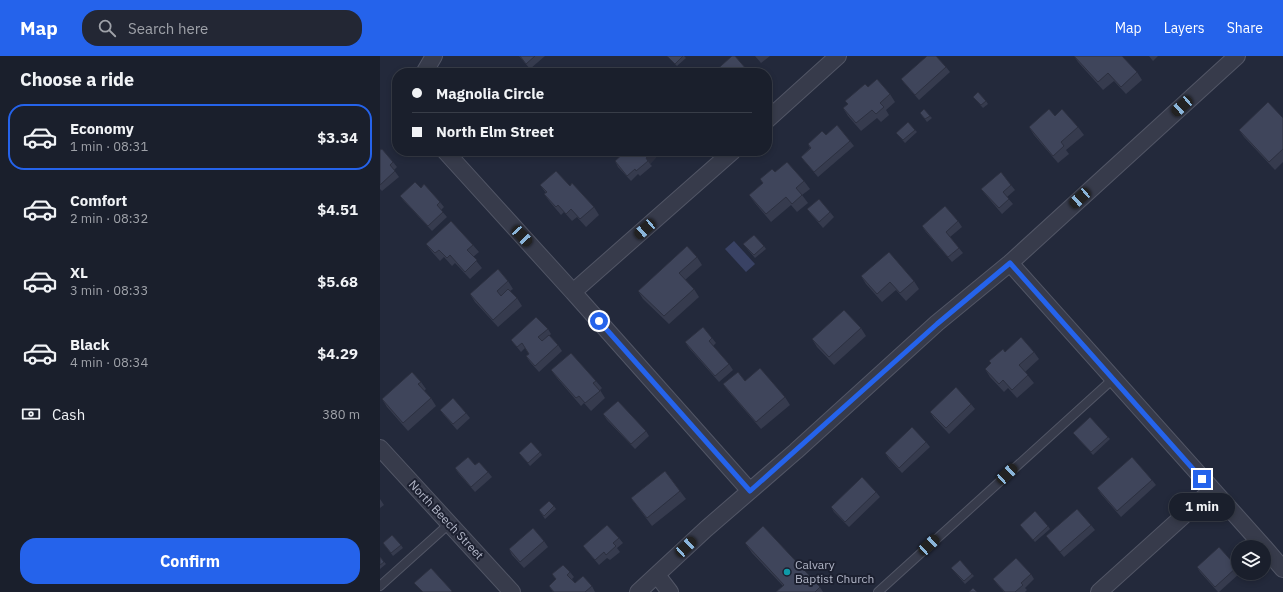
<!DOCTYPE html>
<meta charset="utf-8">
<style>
:root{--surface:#1a1f2c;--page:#232734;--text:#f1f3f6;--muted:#9fa2a9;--line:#383d48;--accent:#2563eb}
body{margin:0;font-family:"IBM Plex Sans",sans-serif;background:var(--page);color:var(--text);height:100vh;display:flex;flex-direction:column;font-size:15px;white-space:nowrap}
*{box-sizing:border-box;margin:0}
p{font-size:13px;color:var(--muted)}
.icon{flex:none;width:22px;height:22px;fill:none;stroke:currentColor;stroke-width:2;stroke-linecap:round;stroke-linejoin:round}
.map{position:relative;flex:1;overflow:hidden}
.panel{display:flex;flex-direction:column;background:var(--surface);width:380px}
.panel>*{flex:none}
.guide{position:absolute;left:12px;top:12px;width:380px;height:88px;border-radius:16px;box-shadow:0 2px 6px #0003,0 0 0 1px var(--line);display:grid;align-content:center;height:88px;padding:0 20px;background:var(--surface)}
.buttons{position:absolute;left:851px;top:484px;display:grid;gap:8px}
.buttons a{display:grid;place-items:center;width:40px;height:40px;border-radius:50%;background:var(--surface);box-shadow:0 2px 6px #0003,0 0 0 1px var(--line);font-size:20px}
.end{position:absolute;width:18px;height:18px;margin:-9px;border:5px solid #2563eb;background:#fff;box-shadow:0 0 0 2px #fff}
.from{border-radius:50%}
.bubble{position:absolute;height:28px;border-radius:14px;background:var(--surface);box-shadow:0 2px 6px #0003,0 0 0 1px var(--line);font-size:13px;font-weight:800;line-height:28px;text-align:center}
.car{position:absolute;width:12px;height:24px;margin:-12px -6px;border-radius:5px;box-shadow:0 0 3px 1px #0007;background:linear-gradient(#222 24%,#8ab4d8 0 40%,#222 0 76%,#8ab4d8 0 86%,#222 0)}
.guide b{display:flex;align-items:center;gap:14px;height:38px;font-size:15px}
.guide b+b{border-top:1px solid var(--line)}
.guide i{width:10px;height:10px;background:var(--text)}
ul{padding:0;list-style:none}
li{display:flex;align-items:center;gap:12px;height:66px;margin:0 8px 6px;padding:0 12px;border:2px solid transparent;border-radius:16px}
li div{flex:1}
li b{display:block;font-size:15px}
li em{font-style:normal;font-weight:800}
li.selected{border-color:var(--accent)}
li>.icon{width:36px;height:36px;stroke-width:1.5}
h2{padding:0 20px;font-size:18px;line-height:48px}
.pay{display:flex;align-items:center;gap:10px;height:44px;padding:0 20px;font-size:15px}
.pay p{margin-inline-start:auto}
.cta{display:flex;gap:8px;margin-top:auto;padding:8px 20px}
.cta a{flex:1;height:46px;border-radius:16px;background:var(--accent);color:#fff;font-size:16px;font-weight:800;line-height:46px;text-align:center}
header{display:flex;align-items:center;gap:24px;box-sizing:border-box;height:56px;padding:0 20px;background:var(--accent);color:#fff}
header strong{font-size:19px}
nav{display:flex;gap:22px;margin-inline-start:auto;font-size:14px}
.search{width:280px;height:36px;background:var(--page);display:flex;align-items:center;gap:10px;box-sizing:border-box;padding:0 14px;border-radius:16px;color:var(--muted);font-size:15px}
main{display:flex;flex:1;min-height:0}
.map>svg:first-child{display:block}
.water{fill:#394264}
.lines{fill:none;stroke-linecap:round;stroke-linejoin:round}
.service-casing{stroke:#525666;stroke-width:10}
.minor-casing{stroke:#525666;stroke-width:18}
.service{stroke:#373b4b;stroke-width:8}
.minor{stroke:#373b4b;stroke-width:16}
.wall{fill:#363b4e}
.shaded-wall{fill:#2c3040}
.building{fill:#3f455b;stroke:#2c3040}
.route{stroke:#2563eb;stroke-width:5}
.culture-dot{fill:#0f9aa8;stroke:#1c2030;stroke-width:1.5}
.labels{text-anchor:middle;stroke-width:4;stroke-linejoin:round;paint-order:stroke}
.street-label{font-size:12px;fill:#b2b6c7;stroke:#1c2030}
.poi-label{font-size:12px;fill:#b2b6c7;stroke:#1c2030;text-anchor:start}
</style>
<header>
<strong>Map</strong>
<div class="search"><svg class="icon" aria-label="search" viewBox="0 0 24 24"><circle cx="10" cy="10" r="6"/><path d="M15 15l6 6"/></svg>Search here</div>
<nav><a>Map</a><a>Layers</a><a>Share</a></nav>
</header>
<main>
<section class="panel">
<h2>Choose a ride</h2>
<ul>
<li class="selected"><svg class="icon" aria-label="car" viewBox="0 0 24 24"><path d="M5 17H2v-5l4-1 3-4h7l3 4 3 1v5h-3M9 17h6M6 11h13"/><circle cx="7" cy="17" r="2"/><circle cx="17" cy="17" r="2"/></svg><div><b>Economy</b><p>1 min · 08:31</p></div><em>$3.34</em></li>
<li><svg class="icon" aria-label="car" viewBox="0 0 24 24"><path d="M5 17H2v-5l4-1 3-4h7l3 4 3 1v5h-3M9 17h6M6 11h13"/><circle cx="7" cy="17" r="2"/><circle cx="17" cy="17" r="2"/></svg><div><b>Comfort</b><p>2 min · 08:32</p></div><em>$4.51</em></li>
<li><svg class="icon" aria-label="car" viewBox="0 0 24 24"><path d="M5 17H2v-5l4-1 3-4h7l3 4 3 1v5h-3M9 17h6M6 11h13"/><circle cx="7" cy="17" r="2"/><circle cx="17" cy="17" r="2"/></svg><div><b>XL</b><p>3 min · 08:33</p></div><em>$5.68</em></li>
<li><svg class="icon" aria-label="car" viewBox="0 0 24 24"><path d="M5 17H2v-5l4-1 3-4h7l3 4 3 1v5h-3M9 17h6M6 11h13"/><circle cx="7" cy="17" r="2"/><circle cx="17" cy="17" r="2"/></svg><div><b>Black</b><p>4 min · 08:34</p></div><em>$4.29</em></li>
</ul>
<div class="pay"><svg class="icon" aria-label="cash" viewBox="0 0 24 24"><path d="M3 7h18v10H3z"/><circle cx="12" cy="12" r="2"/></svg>Cash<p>380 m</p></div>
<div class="cta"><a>Confirm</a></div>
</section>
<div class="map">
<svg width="903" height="536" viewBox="0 0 903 536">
<rect width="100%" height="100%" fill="#23293b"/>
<!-- water -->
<path class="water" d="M354,185l21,23 -9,8 -21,-23z"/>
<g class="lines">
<!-- service casing -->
<g class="service-casing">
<path id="service" d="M0,530l69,-62
M498,536l235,-213"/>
</g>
<!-- minor casing -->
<g class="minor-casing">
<path id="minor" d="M44,17l10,-17
M387,64l71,-64
M65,95l128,141 160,-141
M630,207l254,284
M193,236l177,199
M0,392l132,144
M884,491l19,22
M277,519l13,17
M258,536l68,-63 90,-78 141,-128 73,-60 227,-207
M719,536l113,-102"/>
</g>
<!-- service -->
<use href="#service" class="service"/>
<!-- minor -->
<use href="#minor" class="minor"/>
</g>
<!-- wall -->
<path class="wall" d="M139,0h26l-15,13z
M287,0h17l2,2 -9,8z
M375,0h15l-9,7z
M694,0l63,16 5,8 -16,14 -12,-13 -11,9 -25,-28z
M769,0h9l-5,5z
M566,11l4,5 -31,28 -14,-16 -4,-5z
M367,14l3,3h-37z
M488,31l22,7 5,8 -9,8 3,5 -8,7 -4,-4 -16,13 -13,-15 -5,-8 5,-4 -3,-3z
M593,41l13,4 2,3 -5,4z
M540,57l10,3 2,2 -5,4z
M675,60l23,11 6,8 -18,15 3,4 -11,9 -24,-28 -5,-8z
M903,62v44l-8,8 -31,-33 -5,-7z
M535,74l2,2 -12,11 -9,-10z
M446,79l24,6 4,5 -36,31 -17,-20 9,-9 -2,-4z
M0,94l13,12 4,5 -3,3 5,7 -17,14 -2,-2z
M281,96l-11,12 2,2 -12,10 -2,-2 -7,7 -13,-14 -3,-6z
M395,116l29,9 6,8 -8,6 6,8 -11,9 -6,-7 -20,17 -16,-19 -6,-8 14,-12 -3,-4z
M160,129l30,1 24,21 5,8 -13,12 -9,-10 -5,4 -8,-9 -3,3 -11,-13 -6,-8 2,-1z
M631,129l4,5 -8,7 6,7 -11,10 -17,-20 -4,-5z
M41,132l19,14 4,5 -3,3 6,7 -15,14 -28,-30 -4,-5z
M427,153l23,3 4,5 -11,11 -12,-14z
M578,165l4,6 -12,10 13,16 -11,9 -26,-30 -4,-6z
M46,188l47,1 6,7 -6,5 9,11 -12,11 -15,-16 -3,3 -8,-9 -4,4 -8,-9z
M363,188l21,2 2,3 -11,9z
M317,201l5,8 -17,15 9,9 5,8 -30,27 -26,-25 -5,-8z
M481,220l53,5 5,8 -13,12 -10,-11 -14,12 -16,-18z
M128,225l5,8 -3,2 7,7 5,8 -24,21 -23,-25 -5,-8z
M481,272l5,8 -32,29 -17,-18 -5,-8z
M168,273l3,5 -2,2 9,9 4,6 -23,21 -9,-10 -4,-6 3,-2 -4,-6 -4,4 -10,-12z
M332,282l4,5 -3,3 16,18 4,6 -14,12 -30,-34 -4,-6z
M625,296h29l5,7 -14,13 9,11 -17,15 -9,-10 -4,4 -14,-15 -5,-8z
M171,314l45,11 6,7 -2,2 5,8 -14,13 -7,-8 -3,3 -24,-28z
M365,325l40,16 5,8 -29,24 -32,-37 -6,-8z
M41,326l5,7 -2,2 7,7 5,8 -28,25 -21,-24 -5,-8z
M591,348l4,5 -26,25 -15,-16 -4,-6z
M60,354l26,3 4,5 -13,12 -13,-15z
M223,358l43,17 3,5 -14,13 -28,-29z
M693,377l35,4 2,2 -17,16z
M546,386l4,5 -28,26 -13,-14 -4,-6z
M160,396l2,3 -12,11 -11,-13z
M95,409l13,7 4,5 -17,15 -16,-18 -4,-6z
M772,424l4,5 -35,32 -20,-23 -4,-6z
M300,435l6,8 -34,27 -21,-28z
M496,436l4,5 -31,30 -15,-15 -3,-5z
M0,443l4,6 -4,3z
M174,450l2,3 -11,10 -6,-9z
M640,469l28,1 2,3 -15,13z
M711,469l4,5 -31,27 -18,-21z
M239,482l4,5 -6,5 3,4 -10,8 -3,-2 -8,7 -12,-14 -4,-5z
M164,485l4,6 -24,21 -12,-13 -3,-6z
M3,487l18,2 2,3 -10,8z
M365,487l75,44 3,5h-47l7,-6 -31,-33z
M0,501l6,7 -6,5z
M817,511h40l1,1v5h2l-21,19h-1l-18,-20z
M571,512l21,6 2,2 -9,8z
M190,516l4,5 -2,2 3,4 17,3 3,6h-42l-4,-6 7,-7 -4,-5z
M651,518l3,5 -9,9 2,2 -2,2h-21l-7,-8 -4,-5z"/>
<!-- shaded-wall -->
<path class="shaded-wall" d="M273,95l8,1 -11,12 -4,-6z"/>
<!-- building -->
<path class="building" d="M140,0h15l-9,8z
M287,0h16l-8,8z
M352,0h3l12,14 -3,3h-31z
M547,0h9l10,11 -31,28 -14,-16z
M694,0h48l15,16 -16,15 -13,-14 -10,9z
M497,23l13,15 -10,9 4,4 -8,7 -4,-4 -16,13 -13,-15 5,-4 -3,-3 20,-17 3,3z
M598,36l8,9 -5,4 -8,-8z
M888,46l15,16v31l-14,13 -30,-32z
M544,53l6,7 -5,3 -5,-6z
M669,53l6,7 7,-7 16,18 -17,15 3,4 -11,10 -24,-29z
M528,66l7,8 -12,10 -7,-7z
M457,69l13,16 -36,31 -13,-15 10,-9 -3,-4 14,-13 4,4z
M2,93l11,13 -3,3 5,6 -15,14v-35z
M246,95h27l-7,7 2,3 -12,10 -1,-2 -8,7 -12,-15z
M407,106l17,19 -8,7 6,7 -10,9 -6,-7 -20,17 -17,-19 14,-12 -3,-4 12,-10 3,3z
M176,115l14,15 2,-3 22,24 -14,12 -9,-10 -5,5 -8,-9 -2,2 -12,-13 3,-2 -7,-7z
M621,116l10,13 -8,7 6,7 -10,9 -18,-19z
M35,126l6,6 3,-4 16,18 -3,3 6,7 -15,14 -28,-30z
M439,143l11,13 -11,10 -12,-13z
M565,150l13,15 -12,11 13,16 -11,9 -26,-31z
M71,165l22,24 -6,5 10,10 -12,12 -15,-17 -3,3 -8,-8 -4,3 -9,-9z
M374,179l10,11 -10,9 -11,-11z
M307,190l10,11 -18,16 15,16 -30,27 -26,-25z
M509,196l25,29 -14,12 -10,-11 -13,12 -16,-18z
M118,213l10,12 -11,10 4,5 7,-7 9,9 -24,22 -23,-26z
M464,254l17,18 -32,29 -17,-18z
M156,261l12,12 -10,8 4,4 7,-6 9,10 -23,21 -9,-10 3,-2 -7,-11 -5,4 -6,-7z
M323,271l9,11 -3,3 20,23 -14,12 -30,-34z
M641,281l13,15 -15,13 9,10 -16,15 -9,-10 -4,4 -14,-15 6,-6 -2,-2 14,-12 2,3z
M191,297l25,28 -3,2 7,8 -15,12 -6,-7 -3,2 -25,-28z
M380,312l25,29 -29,25 -33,-38 15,-12 7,9z
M32,316l9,10 -3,2 13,14 -28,25 -21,-24z
M576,331l15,17 -25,24 -16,-16z
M73,342l13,15 -13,11 -13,-14z
M238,345l28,30 -15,13 -28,-30z
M710,361l18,20 -17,15 -18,-19z
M532,371l14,15 -27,26 -14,-15z
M151,386l9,10 -12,11 -9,-10z
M88,401l7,8 4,-3 9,10 -17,15 -16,-19z
M752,401l20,23 -35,31 -20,-23z
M285,415l15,20 -33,27 -16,-20z
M482,421l14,15 -31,30 -14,-15z
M169,445l5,5 -10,10 -5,-6z
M697,453l14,16 -31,27 -14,-16z
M655,455l13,15 -15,14 -13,-15z
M227,469l12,13 -6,5 3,3 -10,9 -2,-3 -9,8 -12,-14z
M383,470l57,61 -5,5h-39l8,-7 -39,-42z
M153,472l11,13 -24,21 -11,-13z
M12,479l9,10 -10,8 -8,-10z
M839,491l18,20 -22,20 -18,-20z
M0,501l4,5 -4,3z
M636,502l15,16 -10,9 2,2 -8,7h-10l-12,-13z
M580,504l12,14 -8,7 -13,-13z
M183,509l7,7 -3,3 8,8 8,-7 9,10 -7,6h-31l-5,-6 7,-7 -4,-5z
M51,512l21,23 -1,1h-28l-9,-9z
M593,532l4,4h-8z"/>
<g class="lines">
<!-- route -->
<path class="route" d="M219,265l151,170 187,-167 73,-61 192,216"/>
</g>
<!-- markers -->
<circle class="culture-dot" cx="407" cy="516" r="4"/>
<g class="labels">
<!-- street labels -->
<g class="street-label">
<text transform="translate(66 464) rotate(47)" y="4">North Beech Street</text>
</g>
<!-- poi labels -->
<g class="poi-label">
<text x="415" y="513">Calvary<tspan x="415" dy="14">Baptist Church</tspan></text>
</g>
</g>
</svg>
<div class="buttons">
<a><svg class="icon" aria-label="layers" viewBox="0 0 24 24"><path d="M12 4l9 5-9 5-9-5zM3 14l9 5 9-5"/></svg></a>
</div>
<i class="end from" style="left:219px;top:265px"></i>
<i class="end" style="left:822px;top:423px"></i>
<div class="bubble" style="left:789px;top:437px;width:66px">1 min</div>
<i class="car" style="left:802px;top:50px;rotate:228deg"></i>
<i class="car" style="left:700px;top:142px;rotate:228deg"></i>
<i class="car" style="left:265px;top:173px;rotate:229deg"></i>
<i class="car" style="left:142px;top:180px;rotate:137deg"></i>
<i class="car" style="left:627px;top:418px;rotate:47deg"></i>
<i class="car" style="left:549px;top:489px;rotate:47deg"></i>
<i class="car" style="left:306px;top:491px;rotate:47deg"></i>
<div class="guide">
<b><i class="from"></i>Magnolia Circle</b>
<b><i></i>North Elm Street</b>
</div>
</div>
</main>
